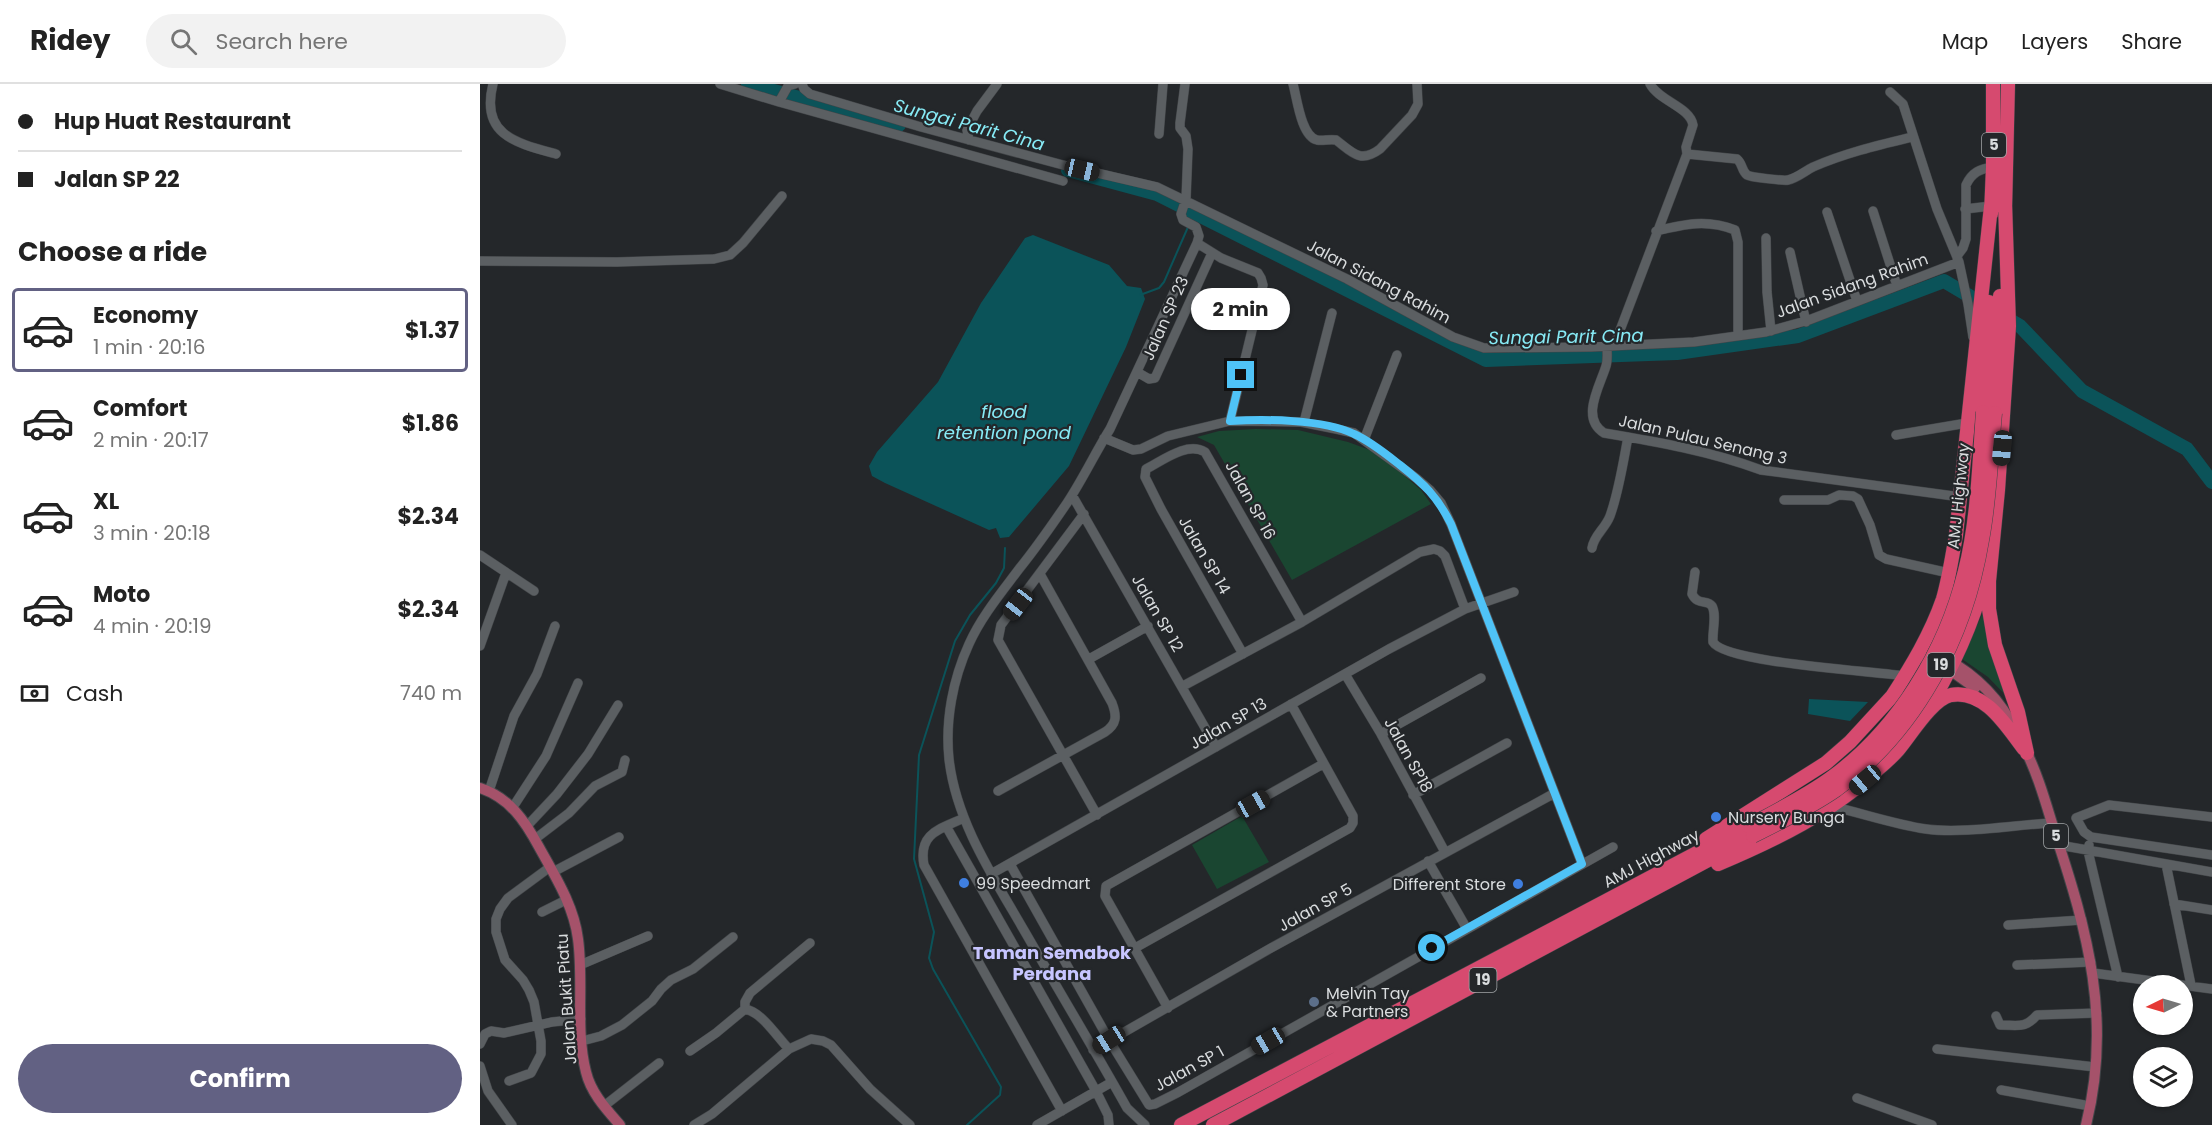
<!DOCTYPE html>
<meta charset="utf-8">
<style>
:root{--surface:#fff;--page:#f2f2f2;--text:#222;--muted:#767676;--line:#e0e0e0;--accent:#626183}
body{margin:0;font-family:Poppins,sans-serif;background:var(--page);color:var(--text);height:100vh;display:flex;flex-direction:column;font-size:22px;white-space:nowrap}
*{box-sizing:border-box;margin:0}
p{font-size:20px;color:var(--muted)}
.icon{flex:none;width:33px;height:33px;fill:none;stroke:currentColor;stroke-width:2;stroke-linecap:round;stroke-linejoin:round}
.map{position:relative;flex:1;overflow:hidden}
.drawer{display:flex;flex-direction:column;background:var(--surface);width:480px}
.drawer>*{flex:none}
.guide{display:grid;align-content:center;height:132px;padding:0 18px;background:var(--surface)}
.needle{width:39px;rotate:265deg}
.buttons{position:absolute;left:1653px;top:891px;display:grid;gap:12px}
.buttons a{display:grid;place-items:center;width:60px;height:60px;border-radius:50%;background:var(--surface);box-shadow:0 2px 4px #0004;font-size:30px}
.end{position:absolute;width:27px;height:27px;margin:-14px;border:8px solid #4fc3f7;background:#111;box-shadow:0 0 0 3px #111}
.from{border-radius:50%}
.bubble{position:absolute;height:42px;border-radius:21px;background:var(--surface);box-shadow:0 2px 4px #0004;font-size:20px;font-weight:700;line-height:42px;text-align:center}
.car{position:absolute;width:18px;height:36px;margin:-18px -9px;border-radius:8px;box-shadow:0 0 4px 2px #0007;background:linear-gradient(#222 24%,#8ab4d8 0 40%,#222 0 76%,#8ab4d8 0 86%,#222 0)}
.guide b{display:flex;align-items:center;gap:21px;height:57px;font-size:22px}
.guide b+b{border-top:2px solid var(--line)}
.guide i{width:15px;height:15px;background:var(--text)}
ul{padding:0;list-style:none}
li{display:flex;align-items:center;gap:18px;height:84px;margin:0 12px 9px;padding:0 6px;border:3px solid transparent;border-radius:6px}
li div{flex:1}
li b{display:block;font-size:22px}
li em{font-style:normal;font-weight:700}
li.active{border-color:var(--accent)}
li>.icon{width:54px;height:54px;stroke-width:1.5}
h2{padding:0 18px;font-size:27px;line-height:72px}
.pay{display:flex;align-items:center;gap:15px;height:66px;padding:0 18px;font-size:22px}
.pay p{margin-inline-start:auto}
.button{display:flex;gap:12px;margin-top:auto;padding:12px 18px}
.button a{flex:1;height:69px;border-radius:36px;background:var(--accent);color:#fff;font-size:24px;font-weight:700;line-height:69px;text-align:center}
header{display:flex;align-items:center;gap:36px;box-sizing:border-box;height:84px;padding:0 30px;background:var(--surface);border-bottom:2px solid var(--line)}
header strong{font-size:28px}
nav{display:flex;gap:33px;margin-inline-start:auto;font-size:21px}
.search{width:420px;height:54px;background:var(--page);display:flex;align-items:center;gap:15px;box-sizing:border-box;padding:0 21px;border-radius:33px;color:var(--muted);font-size:22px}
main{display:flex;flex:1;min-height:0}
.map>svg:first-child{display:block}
.green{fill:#1a4631}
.water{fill:#0b5359}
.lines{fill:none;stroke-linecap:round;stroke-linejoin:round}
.stream{stroke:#0b5359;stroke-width:2}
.river{stroke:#0b5359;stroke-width:14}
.minor-casing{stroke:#424548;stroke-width:10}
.major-casing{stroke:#424548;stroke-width:12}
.highway-casing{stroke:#424548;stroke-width:15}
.minor{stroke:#5b5f62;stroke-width:9}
.major{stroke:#a5526a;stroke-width:10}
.highway{stroke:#d64a6f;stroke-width:14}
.highway-bridge-casing{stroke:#424548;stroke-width:15;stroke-linecap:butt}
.highway-bridge{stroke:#d64a6f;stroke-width:14}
.route{stroke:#4fc3f7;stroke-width:8}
.shop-dot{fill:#3f7fe0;stroke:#24272a;stroke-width:2}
.service-dot{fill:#5c6f8a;stroke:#24272a;stroke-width:2}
.labels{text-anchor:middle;stroke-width:4.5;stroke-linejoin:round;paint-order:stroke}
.shield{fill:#24272a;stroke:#a3a6a8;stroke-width:1.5}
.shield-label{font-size:15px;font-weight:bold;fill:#d9dcde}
.street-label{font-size:16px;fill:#d9dcde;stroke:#24272a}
.poi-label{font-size:16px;fill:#d9dcde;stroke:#24272a;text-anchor:start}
.water-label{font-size:18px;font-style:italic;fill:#87ebf6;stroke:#24272a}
.neighbourhood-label{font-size:18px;font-weight:bold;fill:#c7c5ff;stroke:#24272a}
</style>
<header>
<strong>Ridey</strong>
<div class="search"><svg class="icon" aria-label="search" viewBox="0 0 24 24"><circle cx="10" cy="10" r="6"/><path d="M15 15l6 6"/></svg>Search here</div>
<nav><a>Map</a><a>Layers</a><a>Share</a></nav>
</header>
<main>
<section class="drawer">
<div class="guide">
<b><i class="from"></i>Hup Huat Restaurant</b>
<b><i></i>Jalan SP 22</b>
</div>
<h2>Choose a ride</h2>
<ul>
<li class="active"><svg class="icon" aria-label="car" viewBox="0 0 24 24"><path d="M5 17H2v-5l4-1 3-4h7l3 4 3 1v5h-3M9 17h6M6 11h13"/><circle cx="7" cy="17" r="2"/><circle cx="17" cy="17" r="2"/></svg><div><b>Economy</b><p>1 min · 20:16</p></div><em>$1.37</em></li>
<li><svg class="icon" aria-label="car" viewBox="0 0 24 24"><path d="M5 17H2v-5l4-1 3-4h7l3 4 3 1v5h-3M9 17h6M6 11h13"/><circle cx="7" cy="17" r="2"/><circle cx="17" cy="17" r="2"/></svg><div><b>Comfort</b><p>2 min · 20:17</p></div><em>$1.86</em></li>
<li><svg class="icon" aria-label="car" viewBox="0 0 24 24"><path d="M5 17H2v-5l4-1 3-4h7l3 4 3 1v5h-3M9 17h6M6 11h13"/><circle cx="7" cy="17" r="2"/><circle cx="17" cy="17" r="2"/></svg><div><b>XL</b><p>3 min · 20:18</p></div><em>$2.34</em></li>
<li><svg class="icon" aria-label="car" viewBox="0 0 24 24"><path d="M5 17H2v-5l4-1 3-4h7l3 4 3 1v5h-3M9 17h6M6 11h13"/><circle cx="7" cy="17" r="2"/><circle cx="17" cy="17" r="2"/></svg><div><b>Moto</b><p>4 min · 20:19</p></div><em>$2.34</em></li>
</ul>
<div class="pay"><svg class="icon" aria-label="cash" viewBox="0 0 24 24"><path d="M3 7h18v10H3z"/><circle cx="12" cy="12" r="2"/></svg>Cash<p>740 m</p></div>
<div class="button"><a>Confirm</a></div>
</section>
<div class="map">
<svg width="1732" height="1041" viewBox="0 0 1732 1041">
<rect width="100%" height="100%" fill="#24272a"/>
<!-- green -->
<path class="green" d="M776,345l42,1 50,12 30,11 43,37 10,14 -139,76 -78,-135 -17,-8 22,-6z
M1504,526l28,92 -24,-25 -26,-18z
M762,732l27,46 -52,27 -25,-44z"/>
<!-- water -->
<path class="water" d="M553,151l76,30 18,21 14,2 4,11 -19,48 -57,119 -60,71 -9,1 -4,-10 -7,2 -104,-47 -13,-7 -3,-10 8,-14 61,-70 43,-79 44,-65z
M1329,615l59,3 -18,19 -42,-7z"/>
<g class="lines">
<!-- stream -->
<path class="stream" d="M660,211l19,-7 5,-6 24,-55
M487,1041l33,-30 1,-8 -68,-118 -4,-11 5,-26 -20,-73 5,-104 36,-114 15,-26 26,-32 8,-15 1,-20"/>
<!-- river -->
<path class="river" d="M268,0l151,41
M588,86l89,24 329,166 191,-7 121,-17 146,-55 76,45 62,65 105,58 25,33"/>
<!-- minor casing -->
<g class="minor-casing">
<path id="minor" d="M13,0c-13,51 23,59 63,70
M240,0l59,18 9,-16 7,-2
M322,0l2,5 6,5 111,33 142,38 94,22 190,92 106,58 31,11 107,-1 103,-5 72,-10 43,-12 150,-58
M813,0c4,14 8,52 24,56 6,1 12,-1 19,0 16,12 24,24 44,9l32,-34 6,-11 -1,-20
M1410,8l13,12 34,105 22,53 9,42 5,33
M299,18l284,79
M679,50l4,-50
M489,56l-2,-10 10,-19 20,-27
M1207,70l50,5c6,5 4,11 10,16 3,2 36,6 41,5 9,-2 17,-9 25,-13 32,-14 66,-22 99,-30
M1485,125l26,-3
M1393,127l24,75
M1347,128l30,89
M1176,147c29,-7 51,-12 79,-1l3,12v94
M1286,154l1,54 4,39
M717,159l24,15 37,15 3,5 2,7 -33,136
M1310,168l16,70
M1477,172l6,-8 3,-9v-54c6,-13 14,-16 27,-18
M0,177l137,1 97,-3 16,-4 13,-12 39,-47
M1134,262l73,-192 -1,-7 7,-22c-3,-18 -34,-24 -43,-41
M1127,263c0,6 1,13 -1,19 -6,20 -26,52 -2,67 54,9 106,18 157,37l200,27
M657,288l12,7 6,-1 57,-125
M824,338l28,-109
M1416,351l71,-12
M624,354l29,12 8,-1 27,-13 62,-15 71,1 35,7 18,4 62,45 14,12 11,13 10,21 131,340
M884,356l33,-85
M592,411l144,252
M1304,416h44l11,-5 14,1 5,3 12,26 9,30 7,4 63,14
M604,430l-83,111 -3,15 99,175
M1112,464c2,-13 13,-19 18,-32 9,-25 13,-53 18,-79
M0,471l54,36
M1215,488l-3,22c6,12 15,5 20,12 5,9 0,26 1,36 12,21 161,29 192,34
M0,562l26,-73
M763,570l-82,-145 -16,-32 1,-8c16,-8 41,-28 59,-17l97,170
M609,575l59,-33
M865,590l36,60 64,118
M703,602l119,-64 118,-70 14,-3 6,2 5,5 20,53
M901,650l100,-56
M9,707l25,-75 23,-42 18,-48
M518,707l107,-59c12,-8 12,-16 7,-29l-72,-129
M933,711l94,-52
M1350,722c32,7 63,18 96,23 36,5 88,-4 126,-6
M33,723l33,-51 32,-73
M1732,733l-103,-12 -33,13 8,14 7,5 121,18
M484,734c-24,11 -46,15 -40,47l138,246
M47,742l30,-32 31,-40 30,-49
M466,742l150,265 12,24 1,10
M55,755l34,-26 26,-27 27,-14 3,-12
M1579,761l153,27
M1609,761l-1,6 30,126
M948,777l39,68
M530,780l99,176 40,65 6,-1 22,-11 436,-246
M1686,780l25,121
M73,788l66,-35
M511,790l398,-225 76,-40 49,-17
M1694,820l38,6
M62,828l24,-12
M1528,841l74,-5
M655,864l215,-120 3,-5v-7l-62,-112
M100,881l68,-29
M1537,881l74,-3
M1613,889l119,16
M688,924l-63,-112 1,-10 217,-122
M265,925v-7l5,-9 60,-50
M1516,932l4,9c18,0 25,4 37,-10l60,-2
M102,957l19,-5 21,-11 30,-24 9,-12 10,-9 22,-11 40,-32
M0,960l5,-10 6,-3 13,2 48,-11 29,-3
M1457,965l158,18
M613,966l178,-102 282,-154
M210,967l26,-18 29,-24c17,3 32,28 44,40
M0,982l8,25 24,34
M29,997l22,-8 10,-19v-13l-7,-39 -5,-12 -6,-10 -18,-20 -9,-28v-13l4,-10 8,-11 42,-31
M1521,1006l89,16
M1377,1014l75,27
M124,1022l55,-43
M214,1041l18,-11 77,-65 22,-10 12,2 8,4 39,44 40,36
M557,1041l75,-43
M665,1041l-18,-17c-33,-59 -68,-117 -102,-176 -31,-54 -69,-110 -76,-173 -4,-39 4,-80 20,-115 12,-27 32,-51 50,-75 17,-21 33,-44 48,-66 16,-24 28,-50 43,-74l87,-186 2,-7 -3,-9 -13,-7 -2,-6 5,-15 2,-50 -2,-13 -6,-8v-5l5,-39"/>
</g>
<!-- major casing -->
<g class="major-casing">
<path id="major" d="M1437,570l33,16 25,18
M1466,575c32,17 55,42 71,74
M1544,663c14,27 22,57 31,86 33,99 57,188 31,292
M0,704c30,10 45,33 59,59 16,29 35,59 39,92 6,44 -3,90 8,133 5,21 20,37 34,53"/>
</g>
<!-- highway casing -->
<g class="highway-casing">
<path id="highway" d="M1525,118l4,124 -11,164 -9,91v28l6,36 23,67 9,41
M1525,127l3,-127
M1511,130l2,-47v-83
M1515,322l5,-110
M1503,328l6,-110
M1411,614c20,-31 40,-64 52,-99 6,-21 9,-42 13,-64l35,-329
M1450,622c23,-41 42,-80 54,-126
M1226,755l120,-76 24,-21 46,-50
M1238,780c57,-24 115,-52 160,-95 7,-6 14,-12 20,-19 12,-14 34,-51 53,-55 34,-6 56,32 73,54
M701,1041l567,-299
M733,1041l540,-289"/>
</g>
<!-- minor -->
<use href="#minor" class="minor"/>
<!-- major -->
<use href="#major" class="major"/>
<!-- highway -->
<use href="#highway" class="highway"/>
<!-- highway-bridge casing -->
<g class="highway-bridge-casing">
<path id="highway-bridge" d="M1268,742c28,-15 57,-29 83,-48 67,-49 114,-126 134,-207 13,-51 14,-106 18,-159
M1273,752c28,-14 57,-28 83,-46 81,-59 130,-153 146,-250 8,-42 9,-85 13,-127"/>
</g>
<!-- highway-bridge -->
<use href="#highway-bridge" class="highway-bridge"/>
</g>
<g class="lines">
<!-- route -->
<path class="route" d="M761,291l-11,46c34,-2 93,-2 124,13 16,7 32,20 46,31 24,19 37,31 51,59l131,340 -150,84"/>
</g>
<!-- markers -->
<g class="shop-dot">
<circle cx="1236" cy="733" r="6"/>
<circle cx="484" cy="799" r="6"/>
<circle cx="1038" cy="800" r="6"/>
</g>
<circle class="service-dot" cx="834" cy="918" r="6"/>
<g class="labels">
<!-- shield labels -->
<g class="shield">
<rect x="1502" y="49" width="24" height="24" rx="4.5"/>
<rect x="1447.5" y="569" width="27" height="24" rx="4.5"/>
<rect x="1564" y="740" width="24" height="24" rx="4.5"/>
<rect x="989.5" y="884" width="27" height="24" rx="4.5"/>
</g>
<g class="shield-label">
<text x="1514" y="66">5</text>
<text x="1461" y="586">19</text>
<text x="1576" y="757">5</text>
<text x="1003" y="901">19</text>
</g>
<!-- street labels -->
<g class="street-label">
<text transform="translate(899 197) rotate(28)" y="6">Jalan Sidang Rahim</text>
<text transform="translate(1372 201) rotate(-20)" y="6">Jalan Sidang Rahim</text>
<text transform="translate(685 234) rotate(-66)" y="6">Jalan SP 23</text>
<text transform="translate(1223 355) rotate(13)" y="6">Jalan Pulau Senang 3</text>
<text transform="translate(1478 412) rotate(-84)" y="6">AMJ Highway</text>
<text transform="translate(771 416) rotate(61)" y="6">Jalan SP 16</text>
<text transform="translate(725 471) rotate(60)" y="6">Jalan SP 14</text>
<text transform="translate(678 529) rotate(60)" y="6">Jalan SP 12</text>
<text transform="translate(748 639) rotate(-30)" y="6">Jalan SP 13</text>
<text transform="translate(929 671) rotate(61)" y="6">Jalan SP18</text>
<text transform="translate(1171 774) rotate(-28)" y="6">AMJ Highway</text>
<text transform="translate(835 823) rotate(-29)" y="6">Jalan SP 5</text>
<text transform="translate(86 915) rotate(-94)" y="6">Jalan Bukit Piatu</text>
<text transform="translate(709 984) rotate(-29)" y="6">Jalan SP 1</text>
</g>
<!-- poi labels -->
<g class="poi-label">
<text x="1248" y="739">Nursery Bunga</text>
<text x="496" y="805">99 Speedmart</text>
<text x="1026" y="806" text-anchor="end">Different Store</text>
<text x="846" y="915">Melvin Tay<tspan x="846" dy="18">&amp; Partners</tspan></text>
</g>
<!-- water labels -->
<g class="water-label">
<text transform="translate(489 41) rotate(15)" y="6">Sungai Parit Cina</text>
<text transform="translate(1086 253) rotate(-1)" y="6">Sungai Parit Cina</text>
<text x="524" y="334">flood<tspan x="524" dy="21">retention pond</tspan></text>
</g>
<!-- neighbourhood labels -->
<g class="neighbourhood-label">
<text x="572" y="875">Taman Semabok<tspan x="572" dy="21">Perdana</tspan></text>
</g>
</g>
</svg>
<div class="buttons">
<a><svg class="needle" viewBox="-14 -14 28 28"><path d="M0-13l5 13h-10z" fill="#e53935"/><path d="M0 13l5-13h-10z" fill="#767676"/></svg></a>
<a><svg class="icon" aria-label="layers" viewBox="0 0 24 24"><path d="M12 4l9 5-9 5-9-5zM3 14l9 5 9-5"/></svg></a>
</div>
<i class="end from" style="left:952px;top:864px"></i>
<i class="end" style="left:761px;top:291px"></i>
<div class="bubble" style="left:711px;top:204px;width:99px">2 min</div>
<i class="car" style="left:602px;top:86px;rotate:103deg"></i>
<i class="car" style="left:1522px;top:364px;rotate:185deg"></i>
<i class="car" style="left:538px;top:520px;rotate:218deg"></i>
<i class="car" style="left:1385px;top:696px;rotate:230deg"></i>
<i class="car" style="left:773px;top:720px;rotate:61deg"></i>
<i class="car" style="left:629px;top:956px;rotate:238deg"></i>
<i class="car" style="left:788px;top:957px;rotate:240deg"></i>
</div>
</main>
